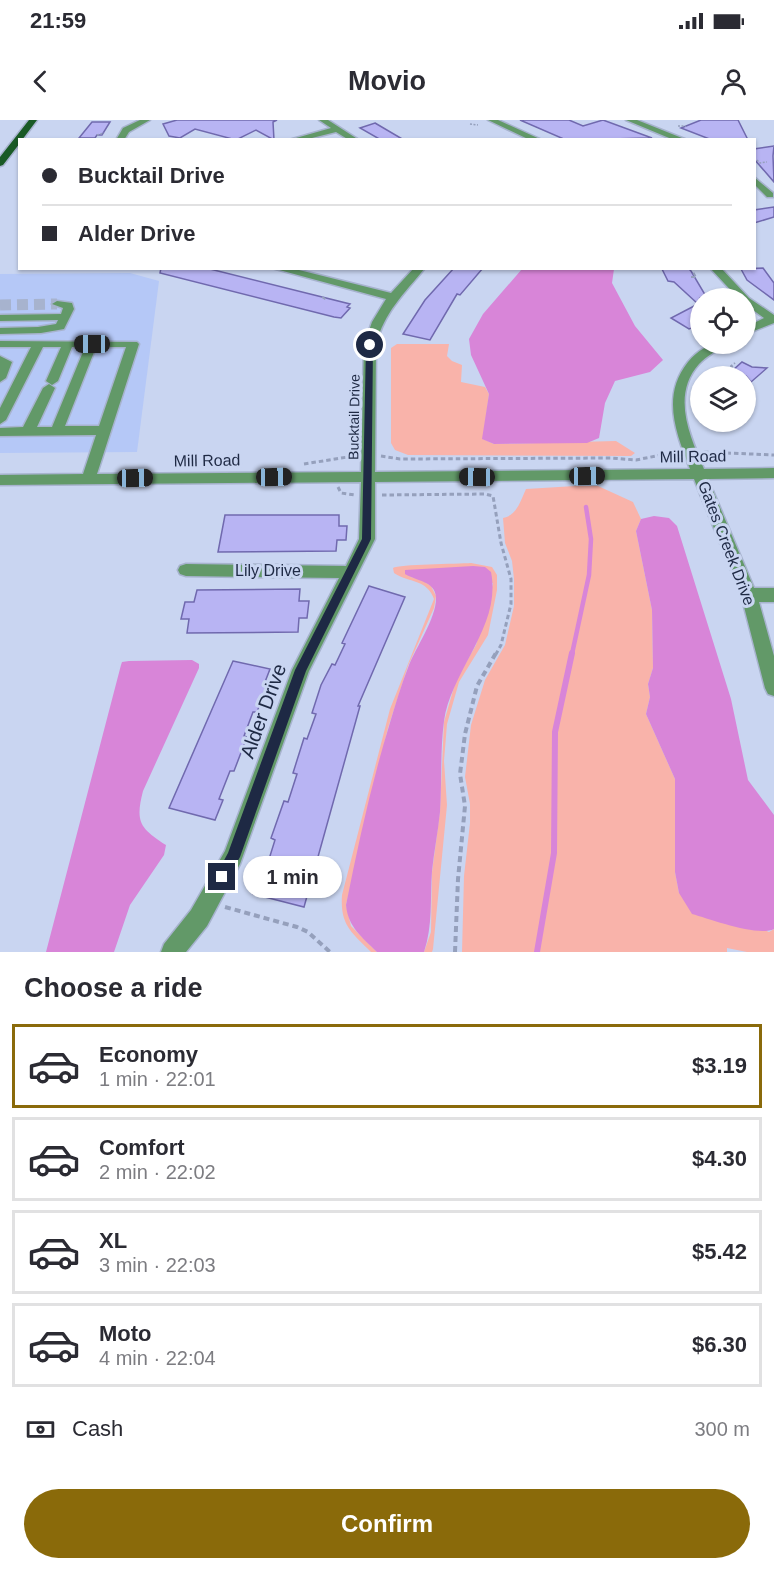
<!DOCTYPE html>
<meta charset="utf-8">
<style>
:root{--surface:#fff;--page:#f2f2f3;--text:#2b2b33;--muted:#7c7c81;--line:#e1e1e2;--accent:#8a6a0a}
body{margin:0;font-family:Arial,sans-serif;background:var(--page);color:var(--text);height:100vh;display:flex;flex-direction:column;font-size:22px;white-space:nowrap}
*{box-sizing:border-box;margin:0}
p{font-size:20px;color:var(--muted)}
.icon{flex:none;width:33px;height:33px;fill:none;stroke:currentColor;stroke-width:2;stroke-linecap:round;stroke-linejoin:round}
.map{position:relative;height:832px;overflow:hidden}
.drawer{display:flex;flex-direction:column;background:var(--surface);flex:1}
.drawer>*{flex:none}
.banner{position:absolute;left:18px;top:18px;width:738px;height:132px;border-radius:0px;box-shadow:0 2px 4px #0004;display:grid;align-content:center;height:132px;padding:0 24px;background:var(--surface)}
.tools{position:absolute;left:690px;top:168px;display:grid;gap:12px}
.tools a{display:grid;place-items:center;width:66px;height:66px;border-radius:50%;background:var(--surface);box-shadow:0 2px 4px #0004;font-size:30px}
.end{position:absolute;width:27px;height:27px;margin:-14px;border:8px solid #1e2944;background:#fff;box-shadow:0 0 0 3px #fff}
.from{border-radius:50%}
.bubble{position:absolute;height:42px;border-radius:21px;background:var(--surface);box-shadow:0 2px 4px #0004;font-size:20px;font-weight:700;line-height:42px;text-align:center}
.car{position:absolute;width:18px;height:36px;margin:-18px -9px;border-radius:8px;box-shadow:0 0 4px 2px #0007;background:linear-gradient(#222 24%,#8ab4d8 0 40%,#222 0 76%,#8ab4d8 0 86%,#222 0)}
.banner b{display:flex;align-items:center;gap:21px;height:57px;font-size:22px}
.banner b+b{border-top:2px solid var(--line)}
.banner i{width:15px;height:15px;background:var(--text)}
ul{padding:0;list-style:none}
li{display:flex;align-items:center;gap:18px;height:84px;margin:0 12px 9px;padding:0 12px;border:3px solid var(--line);border-radius:0px}
li div{flex:1}
li b{display:block;font-size:22px}
li em{font-style:normal;font-weight:700}
li.active{border-color:var(--accent)}
li>.icon{width:54px;height:54px;stroke-width:1.5}
h2{padding:0 24px;font-size:27px;line-height:72px}
.pay{display:flex;align-items:center;gap:15px;height:66px;padding:0 24px;font-size:22px}
.pay p{margin-inline-start:auto}
.cta{display:flex;gap:12px;margin-top:auto;padding:12px 24px}
.cta a{flex:1;height:69px;border-radius:36px;background:var(--accent);color:#fff;font-size:24px;font-weight:700;line-height:69px;text-align:center}
.status{display:flex;justify-content:space-between;align-items:center;height:42px;padding:0 30px;background:var(--surface);direction:ltr}
.status svg{height:16px;fill:currentColor}
header{display:flex;justify-content:space-between;align-items:center;height:78px;padding:0 24px;background:var(--surface);font-size:27px;font-weight:700}
.map>svg:first-child{display:block}
.built{fill:#b5c8f7}
.green{fill:#f9b3aa}
.water{fill:#d885d8}
.lines{fill:none;stroke-linecap:round;stroke-linejoin:round}
.stream-far1{stroke:#d885d8;stroke-width:4.5}
.stream{stroke:#d885d8;stroke-width:6}
.building{fill:#b8b4f3;stroke:#7069ae;stroke-width:1.5}
.minor-tunnel{stroke:#a7b3ce;stroke-width:11;stroke-dasharray:11 6;stroke-linecap:butt}
.minor-casing{stroke:#a7b3ce;stroke-width:3}
.major-casing{stroke:#a7b3ce;stroke-width:3}
.path-far3{stroke:#95a0bc;stroke-width:1.5;stroke-dasharray:2 1.5;stroke-linecap:butt}
.path-far2{stroke:#95a0bc;stroke-width:2;stroke-dasharray:4 2;stroke-linecap:butt}
.path-far1{stroke:#95a0bc;stroke-width:3;stroke-dasharray:4.5 3;stroke-linecap:butt}
.path{stroke:#95a0bc;stroke-width:4;stroke-dasharray:6 4;stroke-linecap:butt}
.minor{fill:#629968;fill-rule:evenodd}
.major{fill:#195a26;fill-rule:evenodd}
.route{fill:#1e2944}
.labels{text-anchor:middle;stroke-width:6;stroke-linejoin:round;paint-order:stroke}
.far-street-label{font-size:14px;fill:#1e2944;stroke:#c9d5f1}
.street-label{font-size:16px;fill:#1e2944;stroke:#c9d5f1}
.near-street-label{font-size:20px;fill:#1e2944;stroke:#c9d5f1}
</style>
<div class="status"><b>21:59</b><svg viewBox="0 0 49 12"><path d="M0 12V9h3v3zM5 12V6h3v6zM10 12V3h3v9zM15 12V0h3v12zM26 1h20v11H26zM47 4h2v5h-2z"/></svg></div>
<header><svg class="icon" aria-label="back" viewBox="0 0 24 24"><path d="M15 5l-7 7 7 7"/></svg>Movio<svg class="icon" aria-label="person" viewBox="0 0 24 24"><circle cx="12" cy="8" r="4"/><path d="M4 21q1-7 8-7t8 7"/></svg></header>
<div class="map">
<svg width="774" height="832" viewBox="0 0 774 832">
<rect width="100%" height="100%" fill="#c9d5f1"/>
<!-- built -->
<path class="built" d="M130,153l29,8 -22,171 -137,1v-179z"/>
<!-- green -->
<path class="green" d="M397,224h52l-2,12 5,5 10,4 -1,17 24,5 4,7 -6,45 11,5 122,-3 19,12 -4,3 -223,-1 -13,-5 -4,-7v-95z
M575,366h23l35,16 8,17 -5,12 16,79 1,58 -5,16 2,13 -4,17 29,65v93l4,21 90,39 5,-3v23h-27l-20,-4v4h-265l2,-76 6,-53v-19l-5,-27 6,-52 14,-45 20,-35 9,-39v-27l-2,-18 -7,-18 -2,-25c14,-3 17,-16 23,-29z
M471,443l21,4 5,8v15l-9,45 -29,47 -12,42 -3,37 3,44 -14,144 -1,3h-8l7,-20 1,-60 8,-61 4,-89 12,-42 20,-35 17,-62 -83,-6 10,2 11,7 5,10 -2,12 -26,58 -20,62 -42,177 5,21 26,26h-6c-20,-20 -31,-27 -29,-57l48,-186 44,-110c-7,-20 -25,-16 -40,-26l-1,-5c6,-4 64,-4 78,-5z"/>
<!-- water -->
<path class="water" d="M522,149h92l-2,14 23,43 28,34 -13,12 -35,9 -10,22 -6,35 -12,5 -93,1 -12,-5 7,-45 -18,-39 -2,-16 14,-25z
M654,396l15,2 8,8 54,173 17,81 26,35v114c-16,8 -64,-10 -82,-15l-13,-21 -4,-21v-93l-29,-65 4,-17 -2,-13 5,-16 -1,-58 -16,-79 5,-12z
M473,446l12,1 6,5c11,54 -40,98 -47,149 -4,30 -2,61 -4,91 -2,20 -6,39 -8,59 -2,28 1,54 -8,81h-47c-15,-15 -29,-25 -31,-47 12,-60 25,-120 43,-179 6,-20 12,-41 20,-61 7,-18 28,-48 27,-68 -1,-16 -20,-16 -31,-23v-4z
M192,540l7,4v4l-56,123c-8,31 -3,37 23,54l-2,10 -34,50 -16,47h-68l75,-287 1,-3 7,-1z"/>
<g class="lines">
<!-- stream-far1 -->
<path class="stream-far1" d="M572,534l17,-79 2,-36 -5,-32"/>
<!-- stream -->
<path class="stream" d="M537,832l17,-99 1,-121 17,-79"/>
</g>
<!-- building -->
<path class="building" d="M177,0h100l-4,2 1,18 -18,-10 -20,10 -41,-11 -15,9 -11,-2 -6,-12z
M520,0h49l14,6 20,-6 49,18 -86,2z
M701,0h37l10,20h-36l-31,-12z
M92,2h18l-8,13h-5l-2,3h-16z
M375,3l29,17h-23l-21,-12z
M774,26l-1,10 1,26 -20,-23v-10z
M774,87v10l-20,6v-13z
M161,148h45l144,36 -3,3 3,1 -9,10 -7,-1 -174,-44z
M454,148h29l-23,27 -3,-1 -27,46 -27,-6 22,-34z
M763,148l11,15v17l-27,-20 -6,-11z
M662,149h27l2,2 16,27h-7v27l-11,4 -18,-11 27,-14 -24,-22 -6,-1z
M742,242l10,5 15,1 -16,14 -5,-6 -15,-4z
M225,395h114v11h8l-1,14h-9l-1,11 -118,1z
M369,466l36,11 -47,109h2l-56,201 -51,-13 8,-23 4,1 10,-32 -4,-2 13,-37 4,1 9,-28 -4,-1 11,-35 3,1 9,-25 -4,-1 9,-28 11,-21 3,1 10,-21 -3,-1z
M300,469l-1,12h10l-2,17h-8l-1,14 -111,1 2,-14h-8l4,-17h9l3,-12z
M233,541l37,8 -5,13h3l-11,30h-4l-9,24 3,1 -13,34h-4l-11,28 4,1 -8,20 -46,-12z"/>
<g class="lines">
<!-- minor-tunnel -->
<path class="minor-tunnel" d="M0,185l57,-1"/>
<!-- minor casing -->
<g class="minor-casing">
<path id="minor" d="M140,0h10l-21,12 -5,8h-8l7,-12z
M319,0h9l31,20h-10l-13,-8 -32,8h-15l42,-12z
M488,0h10l44,20h-12z
M626,0h11l50,20h-13z
M754,57l19,16v4h-6l-13,-13z
M272,148h19l100,25 23,-25h11c-21,26 -41,44 -49,77l-1,127 315,-3c-14,-36 -29,-73 -2,-107 10,-12 20,-18 35,-18 -5,7 -17,12 -24,20 -28,31 -9,73 5,105l70,-1v10l-66,1 46,109h20v14h-15l15,54v40l-6,-2 -3,-6 -24,-93 -47,-116 -319,3v57l-66,132 -69,193 -33,62 -21,26h-25l3,-8 27,-34 34,-59 67,-181 47,-92 -153,-2 -6,-2 -2,-4 2,-4 6,-2 160,2 13,-27 2,-57 -361,3v-10l83,-1 13,-39 -96,1v-8l23,-1 20,-39 6,-4 6,4 -18,39h15l33,-80h-13l-14,34 -6,4 -6,-4 15,-34h-18l-37,73 -6,4v-16l31,-61h-31v-6l137,1 2,2 -42,130 264,-2 3,-127 8,-23 14,-23zM96,227h30l-27,79h-34z
M710,148h11l28,30 25,17v8l-28,11v-7l18,-9 -18,-13v-7h-8z
M57,181l15,2 2,6 -10,20 -23,4 -41,1v-6l38,-1 18,-3 2,-4 -58,1v-6l61,-1 2,-6 -11,-4z
M0,236l12,6 -6,16 -6,4z"/>
</g>
<!-- major casing -->
<g class="major-casing">
<path id="major" d="M29,0h8l-15,20h-2v3l-17,22 -3,1v-9z"/>
</g>
<!-- path-far3 -->
<path class="path-far3" d="M470,4l8,1
M678,6h8
M97,15l7,-2
M757,40l3,3 7,-1"/>
<!-- path-far2 -->
<path class="path-far2" d="M691,157h5l-3,-5
M322,177l5,3
M733,247l-2,-1 4,-3"/>
<!-- path-far1 -->
<path class="path-far1" d="M704,332l70,3
M381,336l19,3 211,-1 25,2 40,-8
M304,344l50,-8
M338,367l3,6 14,2
M382,375l103,-1 8,2 8,47 10,36v25l-10,41 -5,9"/>
<!-- path -->
<path class="path" d="M225,787l72,20 11,5 22,20
M455,832l3,-73 7,-73 -5,-32 5,-40 12,-48 19,-33"/>
<!-- minor -->
<use href="#minor" class="minor"/>
<!-- major -->
<use href="#major" class="major"/>
</g>
<!-- route -->
<path class="route" d="M370,223l3,2 -2,194 -65,132 -66,186 -14,25 -4,2 -5,-2 -2,-5 13,-24 67,-183 67,-131 4,-194z"/>
<g class="labels">
<!-- far-street labels -->
<g class="far-street-label">
<text transform="translate(354 297) rotate(-89)" y="5">Bucktail Drive</text>
</g>
<!-- street labels -->
<g class="street-label">
<text transform="translate(693 336) rotate(-1)" y="6">Mill Road</text>
<text transform="translate(207 340) rotate(-1)" y="6">Mill Road</text>
<text transform="translate(727 423) rotate(69)" y="6">Gates Creek Drive</text>
<text x="268" y="456">Lily Drive</text>
</g>
<!-- near-street labels -->
<g class="near-street-label">
<text transform="translate(263 591) rotate(-70)" y="7">Alder Drive</text>
</g>
</g>
</svg>
<div class="tools">
<a><svg class="icon" aria-label="locate" viewBox="0 0 24 24"><circle cx="12" cy="12" r="6"/><path d="M12 2v4M12 18v4M2 12h4M18 12h4"/></svg></a>
<a><svg class="icon" aria-label="layers" viewBox="0 0 24 24"><path d="M12 4l9 5-9 5-9-5zM3 14l9 5 9-5"/></svg></a>
</div>
<i class="end from" style="left:370px;top:225px"></i>
<i class="end" style="left:222px;top:757px"></i>
<div class="bubble" style="left:243px;top:736px;width:99px">1 min</div>
<i class="car" style="left:92px;top:224px;rotate:270deg"></i>
<i class="car" style="left:587px;top:356px;rotate:89deg"></i>
<i class="car" style="left:274px;top:357px;rotate:89deg"></i>
<i class="car" style="left:477px;top:357px;rotate:271deg"></i>
<i class="car" style="left:135px;top:358px;rotate:89deg"></i>
<div class="banner">
<b><i class="from"></i>Bucktail Drive</b>
<b><i></i>Alder Drive</b>
</div>
</div>
<section class="drawer">
<h2>Choose a ride</h2>
<ul>
<li class="active"><svg class="icon" aria-label="car" viewBox="0 0 24 24"><path d="M5 17H2v-5l4-1 3-4h7l3 4 3 1v5h-3M9 17h6M6 11h13"/><circle cx="7" cy="17" r="2"/><circle cx="17" cy="17" r="2"/></svg><div><b>Economy</b><p>1 min · 22:01</p></div><em>$3.19</em></li>
<li><svg class="icon" aria-label="car" viewBox="0 0 24 24"><path d="M5 17H2v-5l4-1 3-4h7l3 4 3 1v5h-3M9 17h6M6 11h13"/><circle cx="7" cy="17" r="2"/><circle cx="17" cy="17" r="2"/></svg><div><b>Comfort</b><p>2 min · 22:02</p></div><em>$4.30</em></li>
<li><svg class="icon" aria-label="car" viewBox="0 0 24 24"><path d="M5 17H2v-5l4-1 3-4h7l3 4 3 1v5h-3M9 17h6M6 11h13"/><circle cx="7" cy="17" r="2"/><circle cx="17" cy="17" r="2"/></svg><div><b>XL</b><p>3 min · 22:03</p></div><em>$5.42</em></li>
<li><svg class="icon" aria-label="car" viewBox="0 0 24 24"><path d="M5 17H2v-5l4-1 3-4h7l3 4 3 1v5h-3M9 17h6M6 11h13"/><circle cx="7" cy="17" r="2"/><circle cx="17" cy="17" r="2"/></svg><div><b>Moto</b><p>4 min · 22:04</p></div><em>$6.30</em></li>
</ul>
<div class="pay"><svg class="icon" aria-label="cash" viewBox="0 0 24 24"><path d="M3 7h18v10H3z"/><circle cx="12" cy="12" r="2"/></svg>Cash<p>300 m</p></div>
<div class="cta"><a>Confirm</a></div>
</section>
